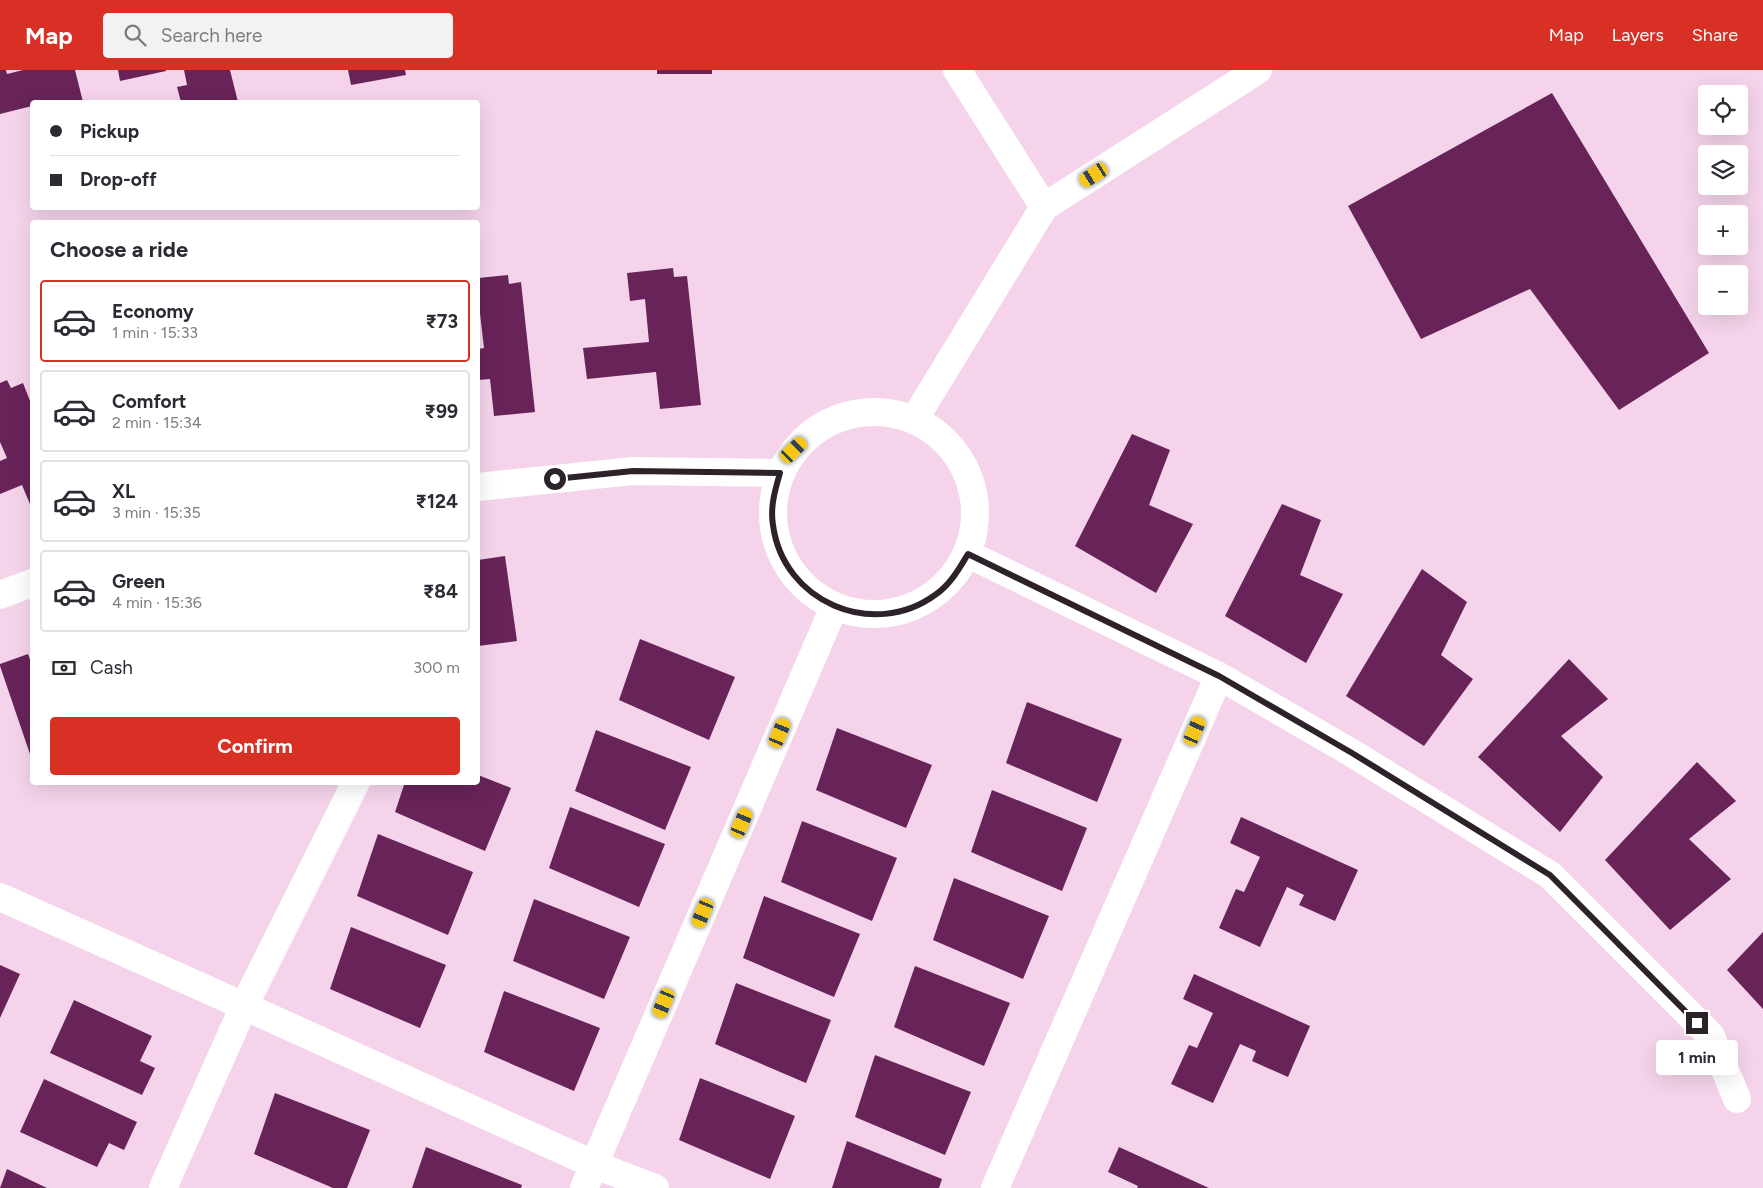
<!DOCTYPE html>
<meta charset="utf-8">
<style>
:root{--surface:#fff;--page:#f2f2f3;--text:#2b2b33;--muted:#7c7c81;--line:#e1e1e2;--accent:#d93025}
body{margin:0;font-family:Figtree,sans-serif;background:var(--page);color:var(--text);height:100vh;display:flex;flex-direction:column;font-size:19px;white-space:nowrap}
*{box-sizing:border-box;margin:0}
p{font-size:16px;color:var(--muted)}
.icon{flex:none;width:28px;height:28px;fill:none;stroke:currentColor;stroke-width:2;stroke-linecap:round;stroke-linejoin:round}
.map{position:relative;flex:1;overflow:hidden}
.sheet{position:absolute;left:30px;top:150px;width:450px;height:565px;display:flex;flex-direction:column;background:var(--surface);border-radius:5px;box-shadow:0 5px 20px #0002}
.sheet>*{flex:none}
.hud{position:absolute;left:30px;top:30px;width:450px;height:110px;border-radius:5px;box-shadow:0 5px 20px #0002;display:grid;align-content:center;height:110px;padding:0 20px;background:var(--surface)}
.buttons{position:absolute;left:1698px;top:15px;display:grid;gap:10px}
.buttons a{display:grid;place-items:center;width:50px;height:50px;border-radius:5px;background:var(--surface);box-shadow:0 5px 20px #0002;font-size:25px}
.end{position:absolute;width:22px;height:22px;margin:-11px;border:6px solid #2e222a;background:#fff;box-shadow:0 0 0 2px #fff}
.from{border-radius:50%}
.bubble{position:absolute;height:35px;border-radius:5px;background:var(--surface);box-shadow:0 5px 20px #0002;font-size:16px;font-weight:700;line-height:35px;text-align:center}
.car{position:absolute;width:15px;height:30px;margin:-15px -8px;border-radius:6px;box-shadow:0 0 4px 1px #0007;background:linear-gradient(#f5c518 24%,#345 0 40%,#f5c518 0 76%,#345 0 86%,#f5c518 0)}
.hud b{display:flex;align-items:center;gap:18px;height:48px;font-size:19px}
.hud b+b{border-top:1px solid var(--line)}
.hud i{width:12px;height:12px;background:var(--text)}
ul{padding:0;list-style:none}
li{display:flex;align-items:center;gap:15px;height:82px;margin:0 10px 8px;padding:0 10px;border:2px solid var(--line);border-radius:5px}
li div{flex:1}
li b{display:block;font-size:19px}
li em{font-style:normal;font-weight:700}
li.current{border-color:var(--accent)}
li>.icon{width:45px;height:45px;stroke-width:1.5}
h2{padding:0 20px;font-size:22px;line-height:60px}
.pay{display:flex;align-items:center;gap:12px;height:55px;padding:0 20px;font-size:19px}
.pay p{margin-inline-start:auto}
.action{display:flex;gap:10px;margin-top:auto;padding:10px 20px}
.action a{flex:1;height:58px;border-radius:5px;background:var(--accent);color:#fff;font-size:20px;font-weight:700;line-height:58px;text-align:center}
header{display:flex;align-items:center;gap:30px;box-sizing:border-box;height:70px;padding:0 25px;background:var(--accent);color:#fff}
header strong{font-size:24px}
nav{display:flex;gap:28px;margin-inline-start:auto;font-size:18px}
.search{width:350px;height:45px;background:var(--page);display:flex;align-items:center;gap:12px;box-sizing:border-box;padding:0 18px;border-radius:5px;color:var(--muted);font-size:19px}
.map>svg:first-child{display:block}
.building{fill:#682359}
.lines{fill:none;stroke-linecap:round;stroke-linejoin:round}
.minor{stroke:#fff;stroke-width:28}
.route{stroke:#2e222a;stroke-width:6}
</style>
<header>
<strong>Map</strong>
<div class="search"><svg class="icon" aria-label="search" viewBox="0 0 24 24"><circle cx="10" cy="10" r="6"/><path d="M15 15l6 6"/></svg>Search here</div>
<nav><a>Map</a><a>Layers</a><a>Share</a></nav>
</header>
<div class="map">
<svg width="1763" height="1118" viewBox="0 0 1763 1118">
<rect width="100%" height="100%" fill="#f5d4eb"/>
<!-- building -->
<path class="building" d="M0,0h6l1,4 16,-4h52l8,32h-51v4l-32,8z
M118,0h48v1l-46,10z
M184,0h46l8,32h-57l-4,-15 10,-2z
M348,0h57l1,5 -55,10z
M657,0h55v4h-55z
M1552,23l157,260 -90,57 -89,-121 -109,50 -73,-133z
M673,198l1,9 13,-1 14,129 -41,4 -4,-37 -69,7 -4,-31 66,-6 -4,-43 -15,2 -3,-28z
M508,205l1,9 12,-2 14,130 -41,4 -4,-37 -12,1v-31l6,-1 -5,-43 -1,1v-28z
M7,310l4,8 12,-5 9,23v103l-10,-24 -22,9v-33l7,-3 -7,-16v-59z
M1132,364l38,16 -21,55 44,19 -37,69 -81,-47z
M1282,434l39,16 -21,55 43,19 -37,69 -81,-47z
M505,486l12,85 -39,5v-86z
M1422,499l45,33 -26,53 32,24 -49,67 -78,-50z
M640,569l95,38 -26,63 -90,-40z
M28,584l4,11v95l-32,-94v-2z
M1569,589l39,40 -47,37 42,41 -43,55 -82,-75z
M1027,632l95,37 -25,63 -91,-39z
M837,658l95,37 -26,63 -90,-38z
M596,660l95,37 -26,63 -90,-39z
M1697,692l39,39 -47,38 42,40 -61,51 -65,-70z
M478,705l33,13 -26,63 -90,-39 10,-30h73z
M992,720l95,38 -25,63 -91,-39z
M570,737l95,37 -26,63 -90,-39z
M1241,747l117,53 -23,51 -36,-16 5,-10 -17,-8 -27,60 -41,-19 17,-39 8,3 16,-35 -30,-14z
M802,751l95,37 -25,63 -91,-39z
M378,764l95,38 -25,63 -91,-39z
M954,808l95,38 -26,63 -90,-39z
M764,826l96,38 -26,63 -91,-39z
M534,829l96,38 -26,62 -91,-38z
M351,857l95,38 -26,63 -90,-39z
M1763,862v77l-36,-39z
M0,895l20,9 -20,44z
M915,896l95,37 -26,63 -90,-39z
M1194,904l116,52 -22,51 -36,-16 4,-10 -16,-7 -27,59 -42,-19 18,-39 8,3 16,-35 -30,-14z
M736,913l95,37 -25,63 -91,-39z
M504,921l96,37 -26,63 -90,-39z
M74,930l78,36 -12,25 15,7 -13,27 -92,-42z
M875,985l96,37 -26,63 -90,-38z
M700,1008l95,38 -25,63 -91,-39z
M44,1009l93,43 -13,28 -15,-7 -12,24 -77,-35z
M275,1023l95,37 -23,58h-14l-79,-34z
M847,1071l95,38 -3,9h-107z
M426,1077l96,38 -1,3h-109z
M1119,1077l90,41h-72l1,-2 -30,-14z
M7,1099l40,19h-47z"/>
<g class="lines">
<!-- minor -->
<path class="minor" d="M957,0l87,137
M773 443a101 101 0 1 1 202 0a101 101 0 1 1-202 0Z
M914,350l130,-213 214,-137
M478,417l155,-16 147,2
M968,484l251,122 -224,512
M0,525l32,-12
M1219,606l133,77 198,122 161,161 26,63
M356,712l-112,224 351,159 60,23
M0,827l244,109 -81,182
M584,1118l250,-581"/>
</g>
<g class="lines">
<!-- route -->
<path class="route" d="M555,409l78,-8 147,2c-5,17 -10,34 -7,52 10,77 100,115 162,70 15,-10 24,-26 33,-41l251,122 133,77 198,122 147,148"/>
</g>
</svg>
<div class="buttons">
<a><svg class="icon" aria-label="locate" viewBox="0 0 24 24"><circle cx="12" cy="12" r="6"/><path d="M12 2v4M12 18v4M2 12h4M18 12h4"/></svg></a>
<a><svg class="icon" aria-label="layers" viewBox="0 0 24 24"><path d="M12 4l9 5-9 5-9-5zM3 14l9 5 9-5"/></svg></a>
<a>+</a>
<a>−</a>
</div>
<i class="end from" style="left:555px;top:409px"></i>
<i class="end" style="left:1697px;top:953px"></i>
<div class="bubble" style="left:1656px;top:970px;width:82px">1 min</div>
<i class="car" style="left:1094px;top:105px;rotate:237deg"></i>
<i class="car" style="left:794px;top:380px;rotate:46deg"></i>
<i class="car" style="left:1195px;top:661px;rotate:24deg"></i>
<i class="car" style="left:780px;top:663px;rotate:23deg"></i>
<i class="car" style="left:742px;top:753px;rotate:23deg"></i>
<i class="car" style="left:703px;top:843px;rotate:203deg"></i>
<i class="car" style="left:664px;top:933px;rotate:203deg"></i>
<div class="hud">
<b><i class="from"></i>Pickup</b>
<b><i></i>Drop-off</b>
</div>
<section class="sheet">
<h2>Choose a ride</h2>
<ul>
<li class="current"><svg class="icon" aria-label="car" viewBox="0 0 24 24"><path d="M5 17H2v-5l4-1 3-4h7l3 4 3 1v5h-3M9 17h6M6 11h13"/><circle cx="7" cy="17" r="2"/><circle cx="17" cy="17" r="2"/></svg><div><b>Economy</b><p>1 min · 15:33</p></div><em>₹73</em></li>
<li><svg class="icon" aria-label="car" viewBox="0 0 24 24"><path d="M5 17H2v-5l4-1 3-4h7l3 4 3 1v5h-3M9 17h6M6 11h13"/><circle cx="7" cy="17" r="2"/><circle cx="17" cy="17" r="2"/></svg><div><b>Comfort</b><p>2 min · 15:34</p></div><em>₹99</em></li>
<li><svg class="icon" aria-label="car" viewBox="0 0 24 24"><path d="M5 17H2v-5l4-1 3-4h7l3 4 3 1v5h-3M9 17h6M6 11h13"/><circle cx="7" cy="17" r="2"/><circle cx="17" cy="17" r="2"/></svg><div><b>XL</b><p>3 min · 15:35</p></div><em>₹124</em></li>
<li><svg class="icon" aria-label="car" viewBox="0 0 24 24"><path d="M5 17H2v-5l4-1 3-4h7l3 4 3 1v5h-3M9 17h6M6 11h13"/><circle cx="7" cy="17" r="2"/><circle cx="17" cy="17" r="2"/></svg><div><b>Green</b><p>4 min · 15:36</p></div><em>₹84</em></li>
</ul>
<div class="pay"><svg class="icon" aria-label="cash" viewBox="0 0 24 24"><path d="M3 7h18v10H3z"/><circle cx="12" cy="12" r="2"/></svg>Cash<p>300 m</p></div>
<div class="action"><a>Confirm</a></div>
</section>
</div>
